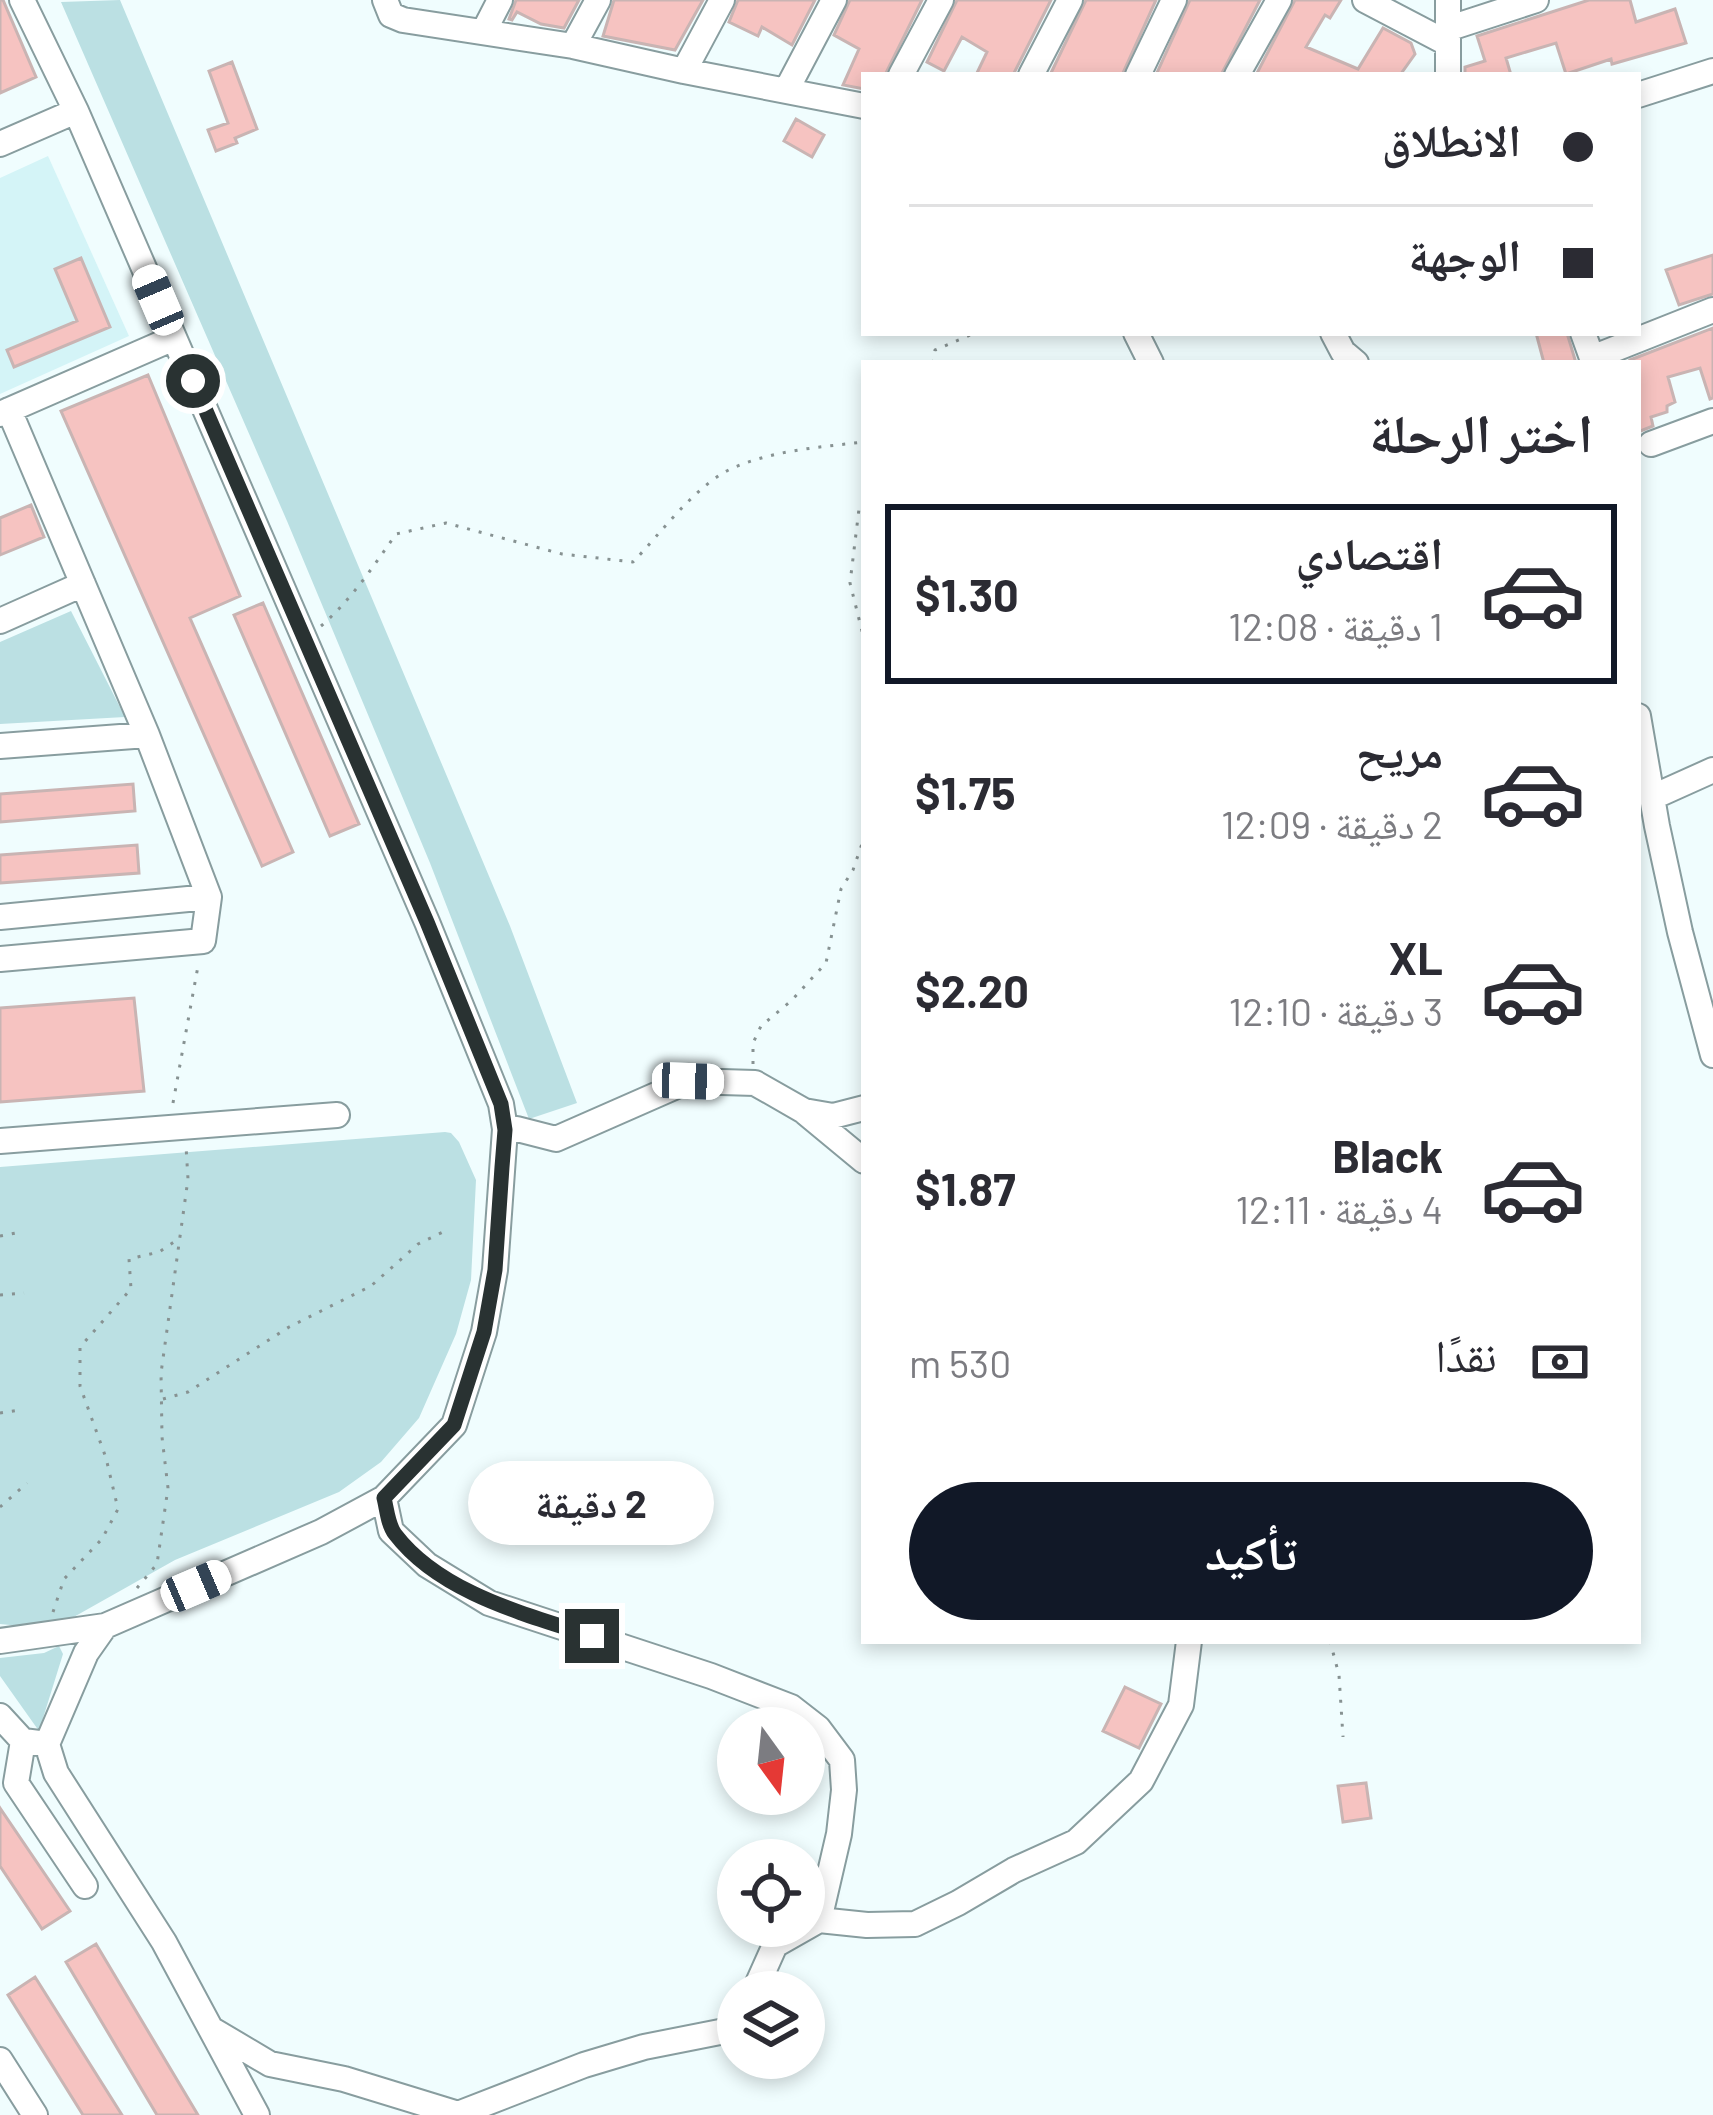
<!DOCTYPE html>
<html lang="ar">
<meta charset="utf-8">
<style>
:root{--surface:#fff;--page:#f7f7f7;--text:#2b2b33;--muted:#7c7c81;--line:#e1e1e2;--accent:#111827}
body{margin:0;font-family:Barlow,"Noto Naskh Arabic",sans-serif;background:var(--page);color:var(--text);direction:rtl;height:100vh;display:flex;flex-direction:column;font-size:45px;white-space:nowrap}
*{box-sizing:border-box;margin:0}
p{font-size:39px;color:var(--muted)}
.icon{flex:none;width:66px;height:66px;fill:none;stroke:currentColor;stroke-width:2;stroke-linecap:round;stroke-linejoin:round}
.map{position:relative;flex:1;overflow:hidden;direction:ltr}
.sheet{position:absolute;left:861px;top:360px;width:780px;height:1284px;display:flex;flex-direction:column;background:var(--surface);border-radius:0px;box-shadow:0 6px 18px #0003;direction:rtl}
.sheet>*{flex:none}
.top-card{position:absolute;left:861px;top:72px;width:780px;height:264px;border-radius:0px;box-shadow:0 6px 18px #0003;direction:rtl;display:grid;align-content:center;height:264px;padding:0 48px;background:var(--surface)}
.needle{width:78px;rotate:165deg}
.tools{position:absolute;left:717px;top:1707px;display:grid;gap:24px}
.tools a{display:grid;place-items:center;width:108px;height:108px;border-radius:50%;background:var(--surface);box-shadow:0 6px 18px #0003;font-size:60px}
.end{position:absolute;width:54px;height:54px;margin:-27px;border:15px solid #293232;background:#fff;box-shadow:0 0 0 6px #fff}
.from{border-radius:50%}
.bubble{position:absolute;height:84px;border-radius:42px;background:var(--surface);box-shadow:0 6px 18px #0003;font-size:39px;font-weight:700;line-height:84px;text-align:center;direction:rtl}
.car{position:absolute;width:36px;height:72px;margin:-36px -18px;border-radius:15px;box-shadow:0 0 9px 3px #0007;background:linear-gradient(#fff 24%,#345 0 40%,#fff 0 76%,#345 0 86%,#fff 0)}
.top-card b{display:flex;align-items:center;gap:42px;height:114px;font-size:45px}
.top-card b+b{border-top:3px solid var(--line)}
.top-card i{width:30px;height:30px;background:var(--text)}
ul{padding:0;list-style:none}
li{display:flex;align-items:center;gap:36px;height:180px;margin:0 24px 18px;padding:0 24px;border:6px solid transparent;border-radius:0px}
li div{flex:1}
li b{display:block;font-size:45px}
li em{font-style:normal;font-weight:700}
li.active{border-color:var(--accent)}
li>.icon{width:108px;height:108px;stroke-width:1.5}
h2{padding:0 48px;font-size:54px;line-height:144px}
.pay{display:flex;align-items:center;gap:30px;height:132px;padding:0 48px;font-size:45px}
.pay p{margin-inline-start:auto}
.button{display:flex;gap:24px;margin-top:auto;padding:24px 48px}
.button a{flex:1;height:138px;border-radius:72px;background:var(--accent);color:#fff;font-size:48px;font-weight:700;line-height:138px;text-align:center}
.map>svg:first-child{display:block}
.built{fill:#d4f4f7}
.green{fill:#bbe0e3}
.building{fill:#f6c3c1;stroke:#c9b4b3;stroke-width:3}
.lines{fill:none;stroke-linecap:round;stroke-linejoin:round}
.minor-casing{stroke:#889d9f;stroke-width:28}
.path{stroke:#879292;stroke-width:3;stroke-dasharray:3 9;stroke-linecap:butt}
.minor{stroke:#fff;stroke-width:24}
.route{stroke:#293232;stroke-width:15}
</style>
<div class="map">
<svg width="1713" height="2115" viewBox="0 0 1713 2115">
<rect width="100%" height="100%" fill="#f0fdfe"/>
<!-- built -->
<path class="built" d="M48,156l81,180 -129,58v-216z"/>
<!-- green -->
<path class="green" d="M120,0l390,926 67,177 -48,16 -99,-256 -143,-342 -226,-519z
M71,611l54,106 -125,7v-82z
M445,1132l6,1 8,9 17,38 -5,100 -15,54 -37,84 -38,44 -42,30 -164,68 -103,58 -31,10 -41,-4v-457z
M59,1646l4,8 -24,77 -39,-55v-18l44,-5z"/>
<!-- building -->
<path class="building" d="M0,0h3l33,77 -36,16z
M516,0h63l-15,28 -23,-4 -24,-12 -5,8 -3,-1z
M614,0h89l-28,50 -72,-14z
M738,0h77l-23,45 -30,-18 -4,9 -29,-14z
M850,0h72l-37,75h-21v14l-21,-4 16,-36 -25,-14z
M957,0h94l-38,75h-37l11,-23 -25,-15 -18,34 -17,-9z
M1086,0h70l-34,75h-72z
M1190,0h70l-39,75h-65z
M1295,0h46l-11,18 -5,-3 -19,32 52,22 25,-41 28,15 4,11 -15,21h-144z
M1589,0h41l6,22 39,-13 11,34 -74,21 -1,-5 -45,15 -10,-31 -50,15 5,17h-46v-8l20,-6 -8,-25z
M232,62l25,67 -22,9 2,5 -21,8 -8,-21 20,-7 -19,-52z
M796,119l28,16 -12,22 -28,-16z
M1713,255v39l-34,11 -13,-35z
M81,258l29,69 -96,40 -7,-17 70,-29 -22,-52z
M1713,328v70l-3,1 -10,-31 -32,9 7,25 -8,4v6l-16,5 2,9 -15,6v-69h-7l-1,-3z
M1536,333h31l9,30h-32z
M148,375l92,221 -50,22 103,234 -31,14 -201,-455z
M31,505l13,32 -44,18v-37z
M263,603l96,221 -29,12 -96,-221z
M133,784l2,27 -135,11v-28z
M137,845l2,28 -139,10v-28z
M134,998l10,93 -144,11v-94z
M1125,1687l36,17 -22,44 -36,-17z
M1366,1783l5,35 -28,4 -5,-36z
M0,1808l70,103 -28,18 -42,-63z
M96,1944l102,171h-41l-91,-153z
M35,1977l87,138h-39l-75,-120z"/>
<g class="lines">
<!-- minor casing -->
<g class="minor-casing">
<path id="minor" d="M385,0l6,15 12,5 170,26 111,25 180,35
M1365,0l82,43
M1447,29l89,-29
M484,31l16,-31
M573,46l25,-46
M684,71l38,-71
M901,75l40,-75
M1031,75l39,-75
M1138,75l36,-75
M1237,75l42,-75
M1448,75v-75
M787,89l47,-89
M1638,95l75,-24
M0,144l76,-33
M1136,333l15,30
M1333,333l10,19 13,11
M1583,333l9,25
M1592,363v-5l121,-48
M0,414l174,-76
M1651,444l62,-23
M0,621l83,-37
M1638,716l19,110 23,106 33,123
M0,746l147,-11
M1653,797l60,-27
M0,917l209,-20
M0,959l203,-18 6,-44 -62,-162 -138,-325
M806,1113l58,48
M505,1129h12l39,10 132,-58 67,2 49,28 29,5 31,-8
M0,1141l337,-26
M384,1498l7,33 36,34 62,38 222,73 80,31 27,21 24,32 2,30 -5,44 -20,86
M0,1641l105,-15 216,-94 63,-34 70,-73 30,-93 11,-62 10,-141 -4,-25 -74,-182 -351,-811 -54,-111
M0,1716l23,25 24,3 9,29 108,169 93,173
M23,1741l-7,42 69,103
M47,1744l39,-91 19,-27
M754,1992l21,-47 44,-25 48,5 48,-1 43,-21 56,-33 62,-28 65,-61 40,-76 8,-64
M211,2029l59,35 74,15 114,35 126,-49 60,-18 86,-17 8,-13
M0,2060l35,55"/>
</g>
<!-- path -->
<path class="path" d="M933,363l2,-13 40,-17
M864,500l-5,9 -9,74 14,56
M321,626c30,-26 52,-59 75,-92l50,-11 116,31 71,8c28,-29 65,-80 102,-95 41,-17 86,-20 129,-25
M753,1064v-21l8,-17 30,-25 35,-38 15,-74 12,-19 11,-32
M173,1103l25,-137
M0,1236l16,-3
M0,1295l24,-2
M163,1399l25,-7 101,-65 82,-41 47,-42 25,-12
M0,1413l20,-3
M0,1507l27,-24
M137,1588l20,-24 11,-76 -6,-51 -1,-64 27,-194 -2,-33
M53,1612l11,-33 38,-40 16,-30 -12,-51 -26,-72v-39l51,-58 -2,-30 30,-7 18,-12
M1330,1641l9,34 4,62"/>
<!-- minor -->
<use href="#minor" class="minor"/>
</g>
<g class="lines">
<!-- route -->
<path class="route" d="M193,381l234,541 74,182 4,26 -3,37 -7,103 -11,62 -30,93 -70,73c3,12 4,27 11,36 45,59 130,80 197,102"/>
</g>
</svg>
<div class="tools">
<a><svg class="needle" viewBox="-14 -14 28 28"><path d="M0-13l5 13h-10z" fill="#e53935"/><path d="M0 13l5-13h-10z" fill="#7c7c81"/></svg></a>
<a><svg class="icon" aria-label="locate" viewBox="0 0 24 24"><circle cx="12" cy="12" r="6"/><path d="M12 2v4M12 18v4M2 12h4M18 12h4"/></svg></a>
<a><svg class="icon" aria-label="layers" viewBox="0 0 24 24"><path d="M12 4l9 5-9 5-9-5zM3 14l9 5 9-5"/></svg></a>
</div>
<i class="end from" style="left:193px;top:381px"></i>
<i class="end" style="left:592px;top:1636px"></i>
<div class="bubble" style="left:468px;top:1461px;width:246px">2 دقيقة</div>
<i class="car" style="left:158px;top:300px;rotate:337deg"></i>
<i class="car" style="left:688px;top:1081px;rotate:92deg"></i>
<i class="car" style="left:196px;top:1586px;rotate:67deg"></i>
<div class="top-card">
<b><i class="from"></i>الانطلاق</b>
<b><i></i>الوجهة</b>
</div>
<section class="sheet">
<h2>اختر الرحلة</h2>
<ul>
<li class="active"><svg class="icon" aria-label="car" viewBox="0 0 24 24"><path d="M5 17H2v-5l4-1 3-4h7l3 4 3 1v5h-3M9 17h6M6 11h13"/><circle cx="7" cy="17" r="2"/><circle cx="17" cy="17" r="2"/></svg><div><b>اقتصادي</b><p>1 دقيقة · 12:08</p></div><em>$1.30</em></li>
<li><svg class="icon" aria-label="car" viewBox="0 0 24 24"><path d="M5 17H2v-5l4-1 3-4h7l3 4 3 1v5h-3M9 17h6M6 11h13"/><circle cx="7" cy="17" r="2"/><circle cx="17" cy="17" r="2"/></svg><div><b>مريح</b><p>2 دقيقة · 12:09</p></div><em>$1.75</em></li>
<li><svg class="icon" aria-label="car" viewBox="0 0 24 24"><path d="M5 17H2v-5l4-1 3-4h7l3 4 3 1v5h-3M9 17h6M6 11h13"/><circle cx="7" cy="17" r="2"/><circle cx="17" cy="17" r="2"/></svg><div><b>XL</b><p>3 دقيقة · 12:10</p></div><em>$2.20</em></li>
<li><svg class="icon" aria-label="car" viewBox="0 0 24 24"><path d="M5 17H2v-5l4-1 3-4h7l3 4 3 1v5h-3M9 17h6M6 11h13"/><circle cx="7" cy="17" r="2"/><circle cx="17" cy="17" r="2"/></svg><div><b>Black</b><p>4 دقيقة · 12:11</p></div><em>$1.87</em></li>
</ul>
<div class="pay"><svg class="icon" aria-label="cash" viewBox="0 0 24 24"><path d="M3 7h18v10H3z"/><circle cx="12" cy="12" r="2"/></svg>نقدًا<p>530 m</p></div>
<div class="button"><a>تأكيد</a></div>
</section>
</div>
